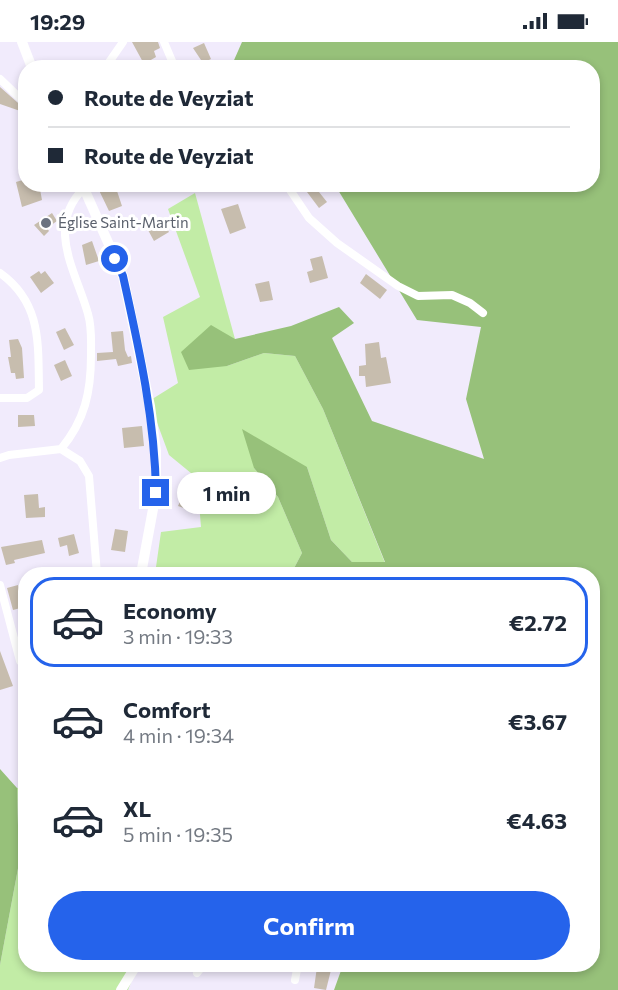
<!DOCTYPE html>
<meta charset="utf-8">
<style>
:root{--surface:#fff;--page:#f2f2f3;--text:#1f2937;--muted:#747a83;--line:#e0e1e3;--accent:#2563eb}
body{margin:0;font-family:Commissioner,sans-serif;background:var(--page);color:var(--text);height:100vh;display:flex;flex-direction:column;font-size:22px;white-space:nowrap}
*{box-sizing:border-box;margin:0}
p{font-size:20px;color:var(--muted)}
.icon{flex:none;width:33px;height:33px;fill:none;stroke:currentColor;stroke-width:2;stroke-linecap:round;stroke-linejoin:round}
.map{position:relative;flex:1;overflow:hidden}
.drawer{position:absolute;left:18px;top:525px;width:582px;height:405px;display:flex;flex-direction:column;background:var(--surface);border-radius:24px;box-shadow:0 3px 9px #0003}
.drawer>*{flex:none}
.guide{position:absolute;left:18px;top:18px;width:582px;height:132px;border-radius:24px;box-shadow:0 3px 9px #0003;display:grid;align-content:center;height:132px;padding:0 30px;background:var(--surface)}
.end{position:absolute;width:27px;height:27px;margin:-14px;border:8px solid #2563eb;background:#fff;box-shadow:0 0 0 3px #fff}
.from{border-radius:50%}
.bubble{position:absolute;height:42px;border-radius:21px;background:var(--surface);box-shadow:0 3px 9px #0003;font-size:20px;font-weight:700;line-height:42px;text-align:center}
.guide b{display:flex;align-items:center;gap:21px;height:57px;font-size:22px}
.guide b+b{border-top:2px solid var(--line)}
.guide i{width:15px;height:15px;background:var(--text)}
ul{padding:10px 0 0;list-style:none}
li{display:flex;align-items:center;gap:18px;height:90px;margin:0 12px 9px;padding:0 18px;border:3px solid transparent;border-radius:24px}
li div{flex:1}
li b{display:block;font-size:22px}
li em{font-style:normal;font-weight:700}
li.selected{border-color:var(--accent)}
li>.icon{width:54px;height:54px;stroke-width:1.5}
.cta{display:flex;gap:12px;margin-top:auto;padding:12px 30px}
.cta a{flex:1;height:69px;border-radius:36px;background:var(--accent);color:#fff;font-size:24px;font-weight:700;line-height:69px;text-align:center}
.status{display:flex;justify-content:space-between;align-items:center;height:42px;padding:0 30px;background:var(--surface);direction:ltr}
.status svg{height:16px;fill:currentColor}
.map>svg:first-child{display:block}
.green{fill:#c2eca6}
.forest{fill:#97c17a}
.building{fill:#c7bdae}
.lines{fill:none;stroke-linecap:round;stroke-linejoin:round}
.street{stroke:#fff;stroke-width:8}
.secondary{stroke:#fff;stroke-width:10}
.route{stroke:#2563eb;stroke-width:8}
.worship-dot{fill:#6b7280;stroke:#fff;stroke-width:2}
.labels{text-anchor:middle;stroke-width:6;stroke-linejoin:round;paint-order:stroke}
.worship-label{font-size:15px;fill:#5b616d;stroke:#fff;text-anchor:start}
</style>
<div class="status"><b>19:29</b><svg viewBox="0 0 49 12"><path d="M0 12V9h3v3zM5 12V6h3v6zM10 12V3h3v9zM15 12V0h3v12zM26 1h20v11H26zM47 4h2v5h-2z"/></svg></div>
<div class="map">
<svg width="618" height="948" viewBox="0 0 618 948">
<rect width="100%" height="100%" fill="#f1ebfc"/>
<!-- green -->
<path class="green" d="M195,151l40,146 -8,27 37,-13 31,3 28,53 62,154 -33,-1 -21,-22 -24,-73 -53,1 24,29 24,56 -11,21h-136l6,-42 40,-5 -4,-49 -28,-23 -20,-54 29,-18 -15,-66 37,-20 -32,-88z
M25,745l1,177 112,1 -10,25h-128v-25l19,-102 -2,-75z"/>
<!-- forest -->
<path class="forest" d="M242,0h376v948h-284l9,-25 249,-1v-390h-301l11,-21 -24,-56 -24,-29 -12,-39 65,38 24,73 21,22h33l-62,-153 -28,-53 -31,-3 -37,13 -38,4 -8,-18 30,-27 24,14 56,-13 48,-19 15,16 -22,15 40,83 112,38 -18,-60 15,-72 -64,-7 -82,-135 257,-1v-116l-361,-1z
M0,727l17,19 2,75 -19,102z"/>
<!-- building -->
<path class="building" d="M132,0h26l2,6 -6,3 2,6 -12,7z
M204,1l7,16 -8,4 -10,-15z
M0,45l26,23v3l-26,-9z
M26,137v5h13l3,16 -20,7 -6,-25z
M96,142h36l-15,7 5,15 -13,5z
M317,142l6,5 -4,3 8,10 -8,6 -12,-16z
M238,162l8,24 -16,6 -9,-25z
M52,171l5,8 -10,7 2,3 -5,5 -10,-11z
M163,179l6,11 -15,9 -6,-11z
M92,199l7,20 -13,4 -4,-20z
M322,214l6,22 -18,5 -3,-11 6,-2 -3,-11z
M39,229l2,3 4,-3 9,12 -13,10 -11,-16z
M366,232l21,16 -7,9 -20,-16z
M269,239l4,19 -13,2 -5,-18z
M65,286l9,17 -10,5 -8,-18z
M123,289l2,19 3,7 3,-1 1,7 -14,3 -2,-7 -19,2v-8l16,-1 -2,-20z
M18,297l4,9 2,30 -8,1 -1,-6h-4l-3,-16h3l-2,-17z
M379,300l2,16 5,-1 5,26 -25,4 -1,-11h-6v-10l7,-1 -1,-21z
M65,318l7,16 -11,5 -7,-16z
M18,373h16l1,11 -17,1z
M142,384l2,20 -20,2 -2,-20z
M185,449l10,3 -6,16 -11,-4z
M38,452l1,14 6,-1v10l-19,1 -2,-23z
M115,487l13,2 -3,21 -14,-2z
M74,492l5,19 -10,3 -2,-11 -7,2 -2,-9z
M42,498l3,13 -31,7 1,3 -9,2 -5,-18z
M18,543l6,22 -11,3 -6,-22z
M0,609l13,35 -13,4z
M317,925l14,3 -5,20 -12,-2z"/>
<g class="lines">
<!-- street -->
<path class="street" d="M164,0l11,26
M105,26l18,-26
M0,37l26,25
M286,142l23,34 28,25 61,43 20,10 34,-1 18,8 13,10
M0,231c42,30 38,71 39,117l-12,8h-27
M61,407c24,-29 30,-57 30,-94 0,-14 1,-28 -3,-41 -12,-43 -43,-87 -4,-126
M61,407l19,12 9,15 8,98
M0,416l9,-3 52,-6
M0,543l20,76
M197,931l7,-9
M295,938l3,-16"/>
<!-- secondary -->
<path class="secondary" d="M22,0l10,26
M82,142l41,92 27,130 6,45v42l-15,81
M121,948l16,-26"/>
</g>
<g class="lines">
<!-- route -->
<path class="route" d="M115,217l8,17c16,72 32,143 33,217"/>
</g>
<!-- markers -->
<circle class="worship-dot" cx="46" cy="181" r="6"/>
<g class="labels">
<!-- worship labels -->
<g class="worship-label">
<text x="58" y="186">Église Saint-Martin</text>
</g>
</g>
</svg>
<i class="end from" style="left:115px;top:217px"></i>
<i class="end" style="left:156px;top:451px"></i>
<div class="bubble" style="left:177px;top:430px;width:99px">1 min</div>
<div class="guide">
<b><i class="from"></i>Route de Veyziat</b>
<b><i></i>Route de Veyziat</b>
</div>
<section class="drawer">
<ul>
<li class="selected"><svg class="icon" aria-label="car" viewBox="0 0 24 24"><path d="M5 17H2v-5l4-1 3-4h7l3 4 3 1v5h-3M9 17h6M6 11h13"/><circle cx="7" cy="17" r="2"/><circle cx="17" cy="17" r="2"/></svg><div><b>Economy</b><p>3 min · 19:33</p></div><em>€2.72</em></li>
<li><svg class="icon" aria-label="car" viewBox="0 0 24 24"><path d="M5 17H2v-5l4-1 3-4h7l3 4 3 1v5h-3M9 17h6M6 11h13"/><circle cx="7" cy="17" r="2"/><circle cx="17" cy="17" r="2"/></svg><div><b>Comfort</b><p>4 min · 19:34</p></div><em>€3.67</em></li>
<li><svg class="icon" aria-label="car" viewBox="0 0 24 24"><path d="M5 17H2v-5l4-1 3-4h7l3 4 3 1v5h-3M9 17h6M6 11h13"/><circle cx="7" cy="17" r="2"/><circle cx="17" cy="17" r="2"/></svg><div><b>XL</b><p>5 min · 19:35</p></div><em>€4.63</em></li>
</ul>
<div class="cta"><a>Confirm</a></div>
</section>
</div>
